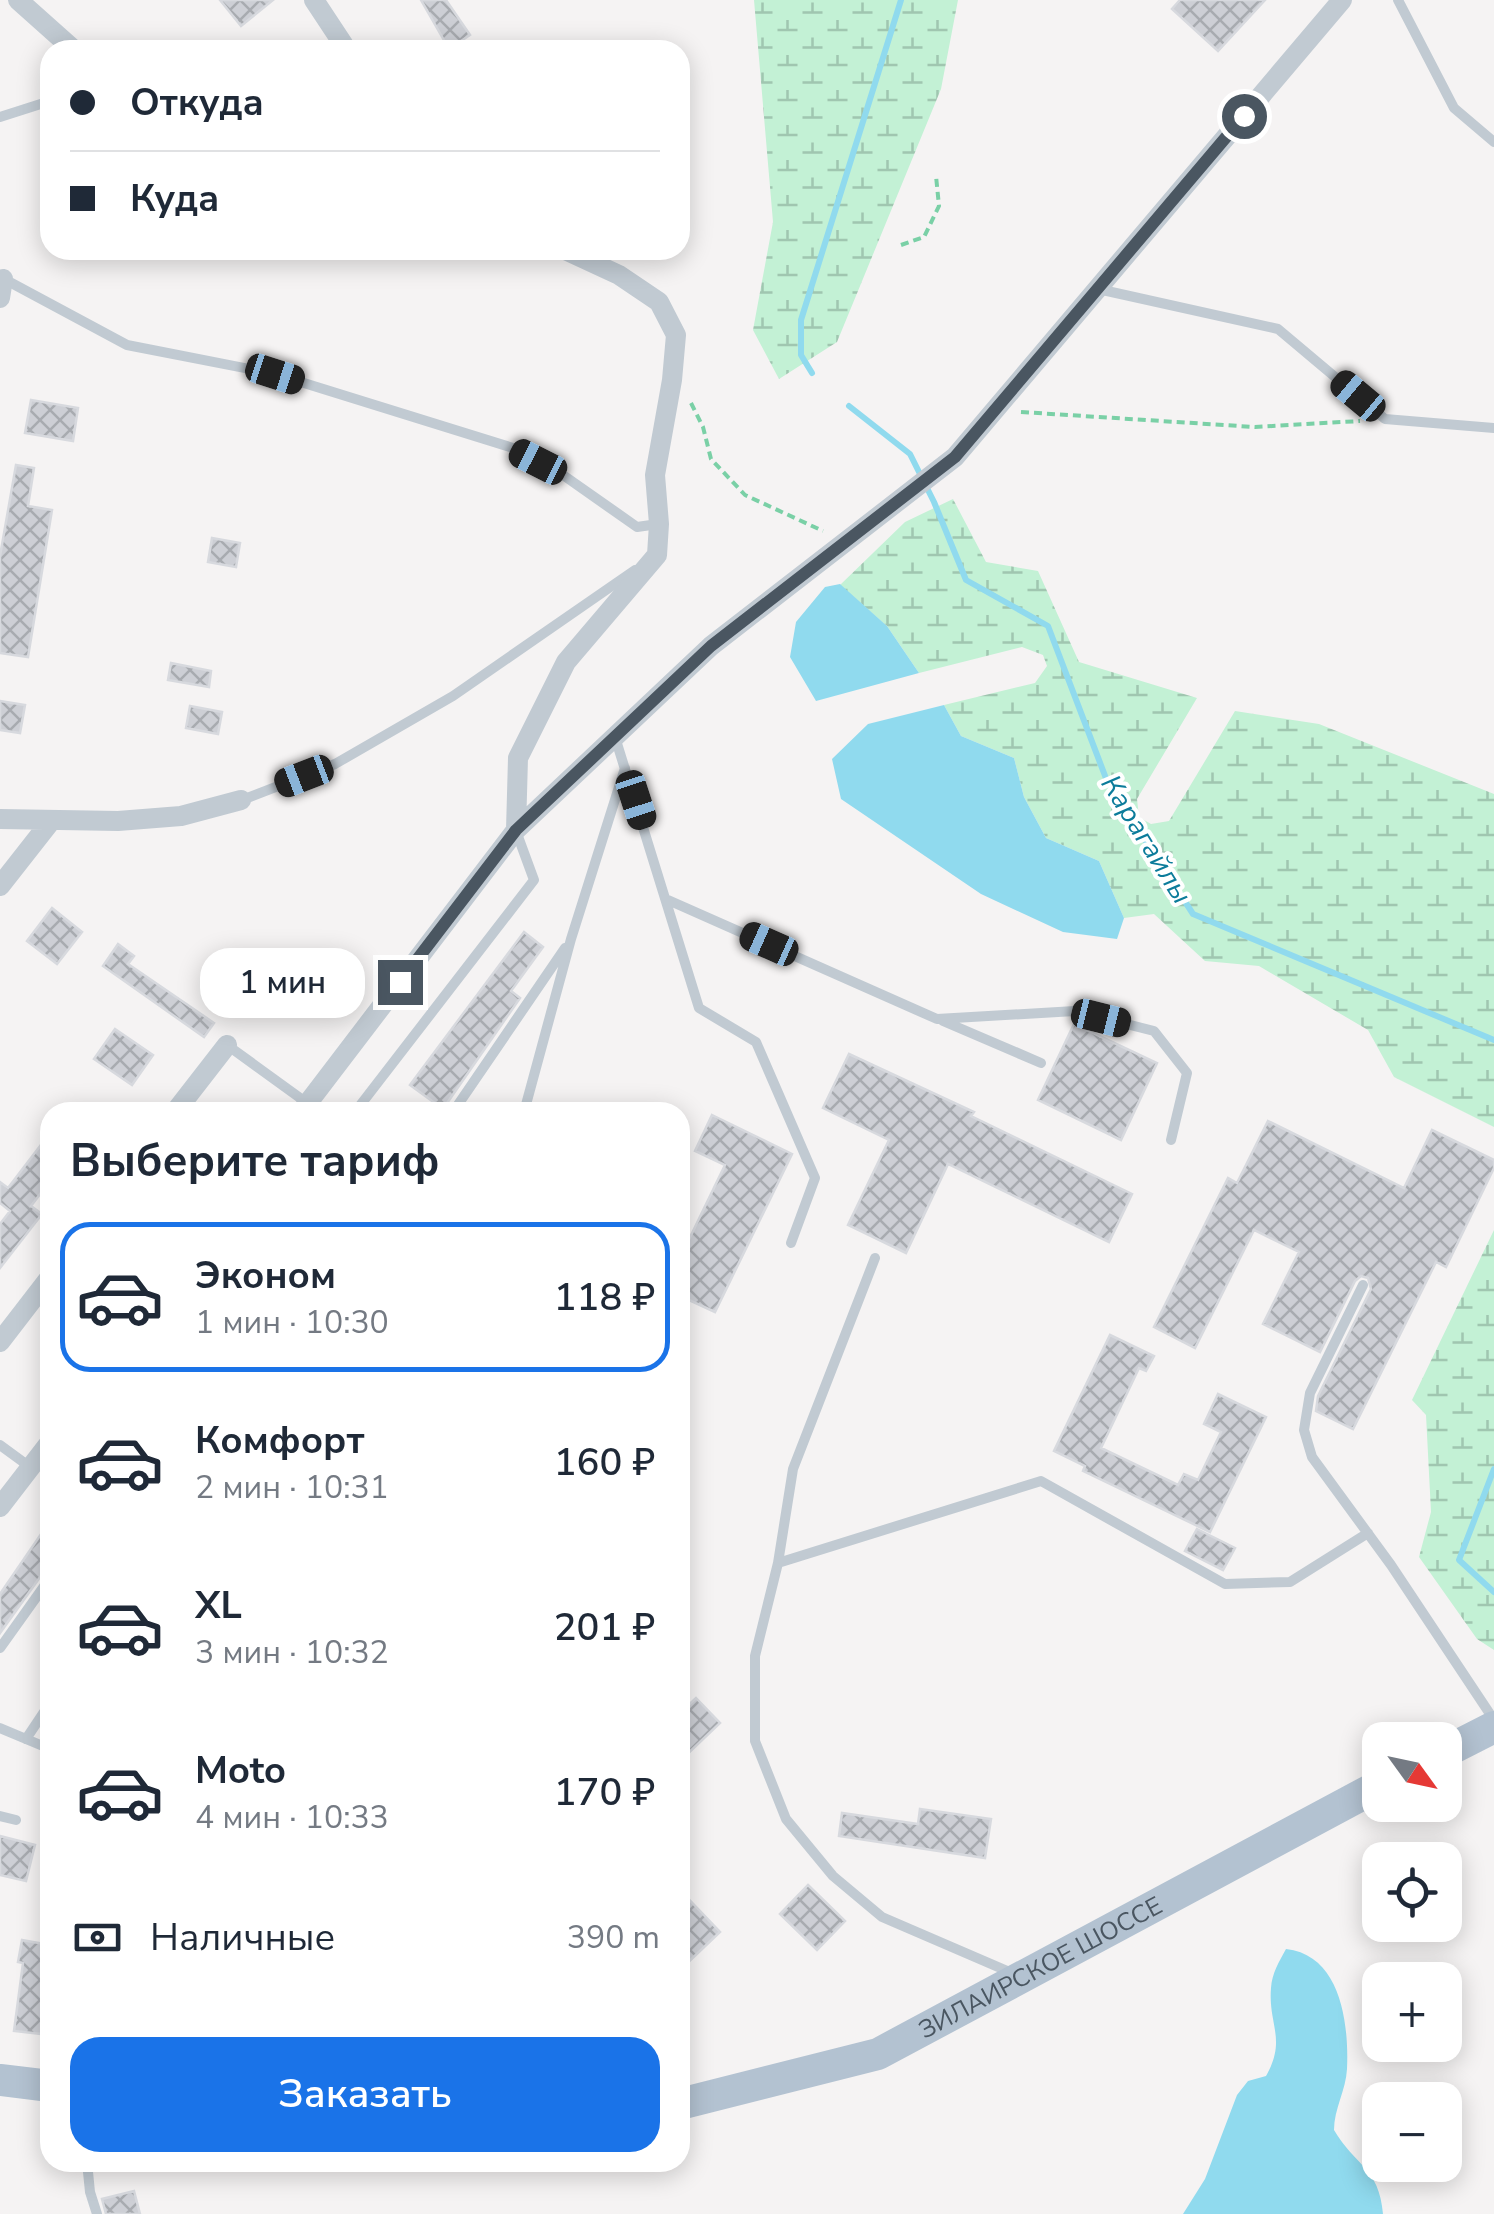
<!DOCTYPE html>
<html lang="ru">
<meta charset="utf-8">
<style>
:root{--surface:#fff;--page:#f6f6f7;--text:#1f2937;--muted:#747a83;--line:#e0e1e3;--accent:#1a73e8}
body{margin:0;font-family:"Nunito Sans",sans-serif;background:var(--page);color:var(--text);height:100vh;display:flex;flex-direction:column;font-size:38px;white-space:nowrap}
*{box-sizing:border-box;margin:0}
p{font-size:32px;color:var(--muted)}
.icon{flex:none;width:55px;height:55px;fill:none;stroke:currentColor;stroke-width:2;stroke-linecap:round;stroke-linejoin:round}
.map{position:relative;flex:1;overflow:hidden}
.panel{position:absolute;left:40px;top:1102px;width:650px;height:1070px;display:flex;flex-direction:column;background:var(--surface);border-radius:30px;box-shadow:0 5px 25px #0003}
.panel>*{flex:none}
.hud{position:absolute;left:40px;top:40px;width:650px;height:220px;border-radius:30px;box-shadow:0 5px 25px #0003;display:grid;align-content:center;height:220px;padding:0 30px;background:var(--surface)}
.needle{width:65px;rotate:123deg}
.fabs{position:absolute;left:1362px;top:1722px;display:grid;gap:20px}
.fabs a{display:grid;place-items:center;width:100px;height:100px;border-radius:20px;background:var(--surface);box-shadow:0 5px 25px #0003;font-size:50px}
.end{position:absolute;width:45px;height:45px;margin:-22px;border:12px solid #4a5661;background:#fff;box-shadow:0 0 0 5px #fff}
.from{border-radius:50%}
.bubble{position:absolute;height:70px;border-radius:30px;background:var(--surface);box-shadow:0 5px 25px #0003;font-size:32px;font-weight:600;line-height:70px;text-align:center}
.car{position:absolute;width:30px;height:60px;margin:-30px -15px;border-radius:12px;box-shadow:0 0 8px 2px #0007;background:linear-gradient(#222 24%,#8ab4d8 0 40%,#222 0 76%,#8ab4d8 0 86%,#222 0)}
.hud b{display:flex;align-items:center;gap:35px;height:95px;font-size:38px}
.hud b+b{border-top:2px solid var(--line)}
.hud i{width:25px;height:25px;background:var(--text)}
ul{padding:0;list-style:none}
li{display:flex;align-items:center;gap:30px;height:150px;margin:0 20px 15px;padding:0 10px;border:5px solid transparent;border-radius:30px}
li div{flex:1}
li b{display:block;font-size:38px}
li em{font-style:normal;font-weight:600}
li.on{border-color:var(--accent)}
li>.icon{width:90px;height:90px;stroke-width:1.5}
h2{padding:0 30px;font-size:45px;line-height:120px}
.pay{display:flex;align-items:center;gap:25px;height:110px;padding:0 30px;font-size:38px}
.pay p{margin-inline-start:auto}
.primary-button{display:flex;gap:20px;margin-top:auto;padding:20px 30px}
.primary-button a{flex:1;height:115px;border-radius:30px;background:var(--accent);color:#fff;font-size:40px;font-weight:600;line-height:115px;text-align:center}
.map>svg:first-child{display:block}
.wetland{fill:url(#wetland-marsh)}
.water{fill:#90daee}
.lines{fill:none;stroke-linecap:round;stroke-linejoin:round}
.stream{stroke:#90daee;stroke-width:6}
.building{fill:url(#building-cross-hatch);stroke:#d7d9de;stroke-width:2.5}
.path{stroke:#7ad0a6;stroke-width:4;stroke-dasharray:8 5;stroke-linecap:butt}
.lane{stroke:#c1cad2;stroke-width:10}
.street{stroke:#c1cad2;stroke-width:20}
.primary{stroke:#b3c2d1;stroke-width:32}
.route{stroke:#4a5661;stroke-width:12}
.labels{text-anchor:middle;stroke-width:8;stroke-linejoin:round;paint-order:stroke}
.street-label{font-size:25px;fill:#4a5661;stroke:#fff}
.water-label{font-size:28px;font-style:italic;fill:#0c7c9b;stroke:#fff}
</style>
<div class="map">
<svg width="1494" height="2214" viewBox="0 0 1494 2214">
<defs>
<pattern id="wetland-marsh" width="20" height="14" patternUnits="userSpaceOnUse" patternTransform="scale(2.5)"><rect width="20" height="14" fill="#c3f1d5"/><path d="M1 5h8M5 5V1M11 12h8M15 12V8" fill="none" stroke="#a0c6b0"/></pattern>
<pattern id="building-cross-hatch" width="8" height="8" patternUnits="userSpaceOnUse" patternTransform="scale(2.5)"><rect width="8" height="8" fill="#cdcfd5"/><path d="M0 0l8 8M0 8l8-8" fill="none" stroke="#a8abb0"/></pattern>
</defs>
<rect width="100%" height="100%" fill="#f5f3f3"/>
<!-- wetland -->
<path class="wetland" d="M754,0h204l-17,89 -104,253 -58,37 -26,-49 20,-108z
M953,499l33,63 52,9 41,91 118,36 -60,101 2,18 12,7 18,-3 66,-110 84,13 175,70v333l-100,-50 -26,-47 -109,-64 -54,-5 -51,-47 -30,4 -25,-57 -53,-23 -22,-41 -10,-39 -53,-22 -17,-31 91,-22 12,-17 -4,-11 -21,-8 -103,26 -32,-47 -47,-41 65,-63z
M1494,1230v420l-17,-11 -58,-82 12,-45 -5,-97 -14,-15z"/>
<!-- water -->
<path class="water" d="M840,584l47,42 32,47 -103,28 -26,-44 6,-35 29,-35z
M944,705l17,31 53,22 10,39 22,41 53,23 25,57 -7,21 -54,-7 -82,-38 -140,-95 -9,-40 36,-35z
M1286,1949c55,6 63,75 61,120 -1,21 -13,40 -13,61 21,36 45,37 49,84h-200l22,-35 32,-84 11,-14 18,-5c21,-37 2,-51 5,-88 1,-15 8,-26 15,-39z"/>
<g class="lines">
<!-- stream -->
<path class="stream" d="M812,373l-11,-18v-35l100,-320
M849,406l61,48 24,48 32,78 82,46 59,155 86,133 301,126
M1494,1469l-35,91 35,32"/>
</g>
<!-- building -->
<path class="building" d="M220,0h53l-32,26z
M421,0h25l24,35 -21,14z
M1180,0h85l-47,51 -46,-42z
M31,400l47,8 -5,33 -48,-8z
M16,465l18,3 -6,38 24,4 -24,147 -28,-4v-97z
M212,538l28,5 -4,24 -28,-5z
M171,663l40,8 -2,16 -41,-7z
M0,701l25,4 -5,28 -20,-3z
M190,706l32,6 -4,22 -32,-6z
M52,908l30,24 -25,32 -30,-23z
M524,932l19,15 -32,44 9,7 -77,111 -33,-24z
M118,944l16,12 -6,8 86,59 -10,14 -101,-71z
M1074,1024l83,39 -36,77 -83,-40z
M115,1029l38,26 -21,30 -38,-26z
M849,1054l125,58 -3,4 161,78 -23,48 -161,-78 -42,89 -58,-28 41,-85 -66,-32z
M712,1115l80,39 -77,158 -35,-16v-38l45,-93 -30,-14z
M1268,1121l136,67 28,-58 62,30v8l-48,99 -10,-5 -83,167 -37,-18 2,-15 53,-107 -3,-11 -7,-2 -6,5 -35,71 -57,-28 36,-72 -45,-22 -59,118 -41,-21 74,-149 9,5z
M50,1133v48l-19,25 11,8 -42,54v-44l10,-13 -10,-8v-21l8,6z
M1110,1335l44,21 -8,15 -7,-3 -38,80 77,37 6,-11 14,6 23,-48 -17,-8 14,-30 48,23 -56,115 -127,-61 2,-5 -31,-15z
M50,1521v48l-7,4 -43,60v-39z
M1197,1529l38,19 -12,22 -38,-19z
M696,1698l24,25 -40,38v-48z
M920,1809l71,10 -6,39 -146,-22 3,-23 76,11z
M0,1836l35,9 -9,36 -26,-6z
M808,1885l37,36 -28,29 -37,-36z
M680,1890l40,42 -40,38z
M22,1940l28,5 -8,89 -28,-3 9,-68 -5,-1z
M134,2191l6,23h-34l-4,-15z"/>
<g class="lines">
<!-- path -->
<path class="path" d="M901,245l23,-8 15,-31 -3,-30
M691,403l12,24 8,32 34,36 78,36
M1021,412l234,15 105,-6"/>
<!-- lane -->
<path class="lane" d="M1398,0l56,108 40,34
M0,117l50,-16
M4,279l123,66 148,29 238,74 50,27 74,52 21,-3
M1098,289l180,40 107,90 109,9
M615,737l84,271 57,34 59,136 -24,65
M242,800l93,-36 118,-68 182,-126
M668,900l269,119 138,-8 79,20 33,42 -16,67
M943,1021l98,42
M227,1045l80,58
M355,1112l179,-232 -18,-49
M453,1112l112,-164
M524,1112l47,-173 54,-171
M875,1258l-82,211 -15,94 -23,93v85l31,78 47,57 49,41 130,56
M1363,1285l-53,108 -6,37 8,27 79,108 103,155
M0,1445l30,22
M778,1563l263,-82 184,103 65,-2 78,-49
M0,1648l50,-70
M0,1728l50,21
M26,1739l24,-36
M0,1816l16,4
M87,2162l3,30 7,22"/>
<!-- street -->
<path class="street" d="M18,0l56,50
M314,0l33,50
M0,298l3,-19
M0,819l118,2 63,-5 60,-16
M516,830l2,-72 48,-96 91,-107 2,-31 -4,-49 17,-95 4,-45 -17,-33 -40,-27 -54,-25
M0,886l51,-65
M175,1112l52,-67
M301,1112l215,-282 195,-184 244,-189 387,-457
M0,1342l50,-65
M0,1507l50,-65"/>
<!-- primary -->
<g class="primary">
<path d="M1445,1752l49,-25"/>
<path d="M0,2080l50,6"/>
<path id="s1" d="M680,2104l198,-50 502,-269"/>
</g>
</g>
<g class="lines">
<!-- route -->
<path class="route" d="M400,982l116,-152 123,-116 72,-68 244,-189 289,-341"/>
</g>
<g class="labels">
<!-- street labels -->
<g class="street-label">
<text dy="9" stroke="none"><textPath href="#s1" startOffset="388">ЗИЛАИРСКОЕ ШОССЕ</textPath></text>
</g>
<!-- water labels -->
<g class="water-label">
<text transform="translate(1147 839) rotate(58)" y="10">Карагайлы</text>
</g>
</g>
</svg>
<div class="fabs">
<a><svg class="needle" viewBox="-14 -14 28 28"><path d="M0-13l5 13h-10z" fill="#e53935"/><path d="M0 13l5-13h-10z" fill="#747a83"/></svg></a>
<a><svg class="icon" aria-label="locate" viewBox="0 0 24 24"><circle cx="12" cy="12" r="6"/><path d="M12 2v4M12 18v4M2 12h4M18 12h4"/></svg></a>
<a>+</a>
<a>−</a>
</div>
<i class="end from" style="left:1244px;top:116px"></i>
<i class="end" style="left:400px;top:982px"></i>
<div class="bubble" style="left:200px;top:948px;width:165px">1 мин</div>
<i class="car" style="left:275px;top:374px;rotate:108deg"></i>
<i class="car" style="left:1358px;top:396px;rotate:310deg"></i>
<i class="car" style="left:538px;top:462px;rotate:297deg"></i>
<i class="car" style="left:304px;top:776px;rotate:249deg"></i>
<i class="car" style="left:636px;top:800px;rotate:162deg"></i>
<i class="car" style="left:769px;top:944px;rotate:294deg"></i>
<i class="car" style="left:1101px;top:1018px;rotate:104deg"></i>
<div class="hud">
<b><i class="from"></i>Откуда</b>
<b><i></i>Куда</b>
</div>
<section class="panel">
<h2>Выберите тариф</h2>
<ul>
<li class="on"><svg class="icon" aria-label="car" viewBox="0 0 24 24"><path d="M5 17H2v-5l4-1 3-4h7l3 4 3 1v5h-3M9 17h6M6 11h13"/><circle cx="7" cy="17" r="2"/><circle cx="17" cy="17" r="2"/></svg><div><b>Эконом</b><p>1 мин · 10:30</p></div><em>118 ₽</em></li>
<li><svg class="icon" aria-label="car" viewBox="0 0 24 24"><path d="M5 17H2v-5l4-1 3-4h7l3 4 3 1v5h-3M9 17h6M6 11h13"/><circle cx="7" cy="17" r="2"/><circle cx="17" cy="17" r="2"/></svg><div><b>Комфорт</b><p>2 мин · 10:31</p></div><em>160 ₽</em></li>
<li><svg class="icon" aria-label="car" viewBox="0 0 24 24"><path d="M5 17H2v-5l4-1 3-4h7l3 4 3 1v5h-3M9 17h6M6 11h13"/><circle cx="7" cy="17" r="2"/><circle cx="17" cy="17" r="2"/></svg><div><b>XL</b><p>3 мин · 10:32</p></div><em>201 ₽</em></li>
<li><svg class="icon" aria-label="car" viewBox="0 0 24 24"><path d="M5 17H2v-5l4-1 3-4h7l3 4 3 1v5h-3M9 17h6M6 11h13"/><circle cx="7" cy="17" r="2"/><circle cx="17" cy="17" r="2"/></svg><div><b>Moto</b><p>4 мин · 10:33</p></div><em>170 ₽</em></li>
</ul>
<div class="pay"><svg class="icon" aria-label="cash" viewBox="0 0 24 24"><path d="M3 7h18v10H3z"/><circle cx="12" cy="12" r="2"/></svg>Наличные<p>390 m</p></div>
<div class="primary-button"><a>Заказать</a></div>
</section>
</div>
